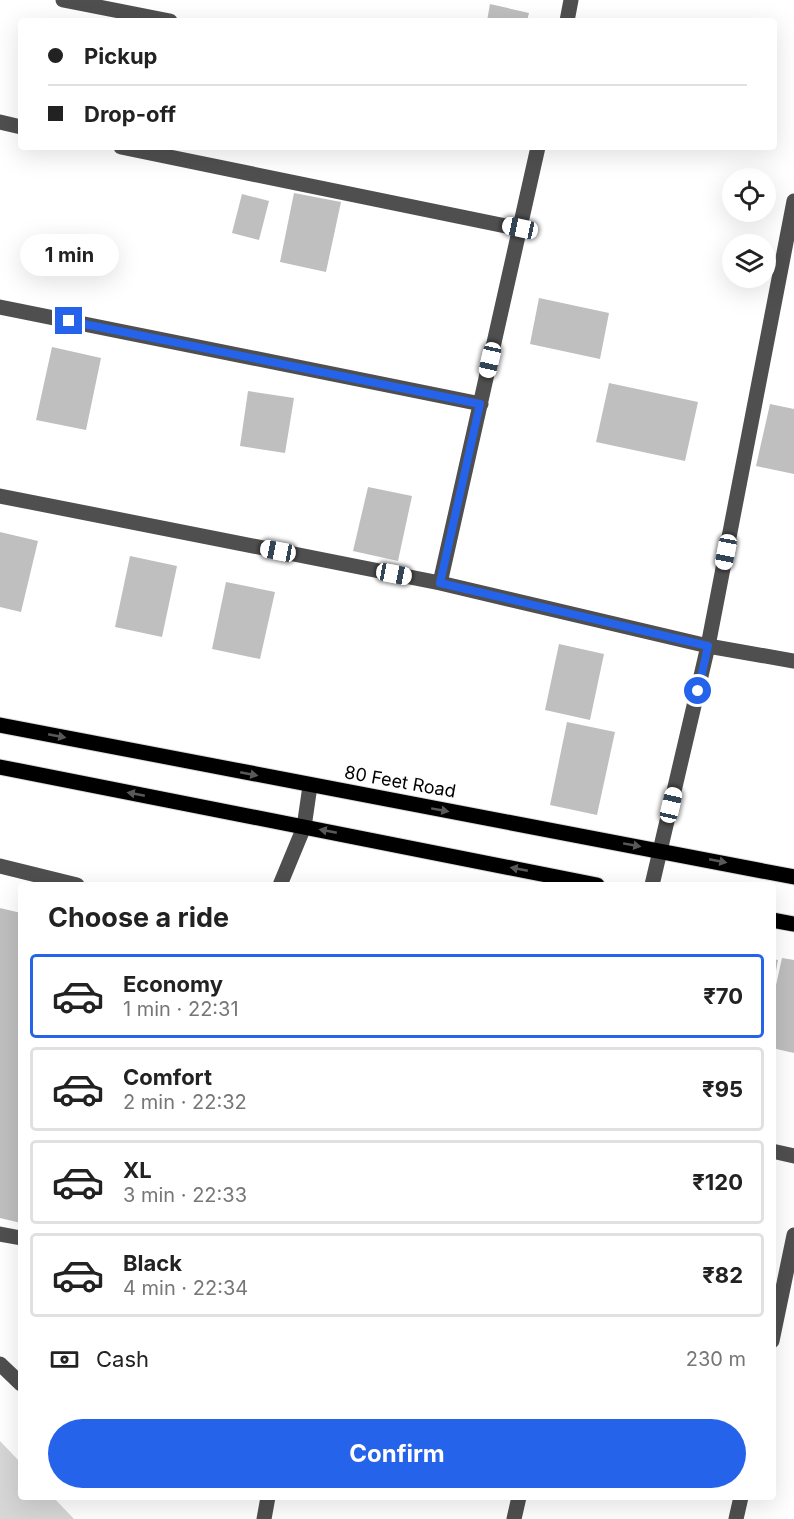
<!DOCTYPE html>
<meta charset="utf-8">
<style>
:root{--surface:#fff;--page:#f6f6f6;--text:#222;--muted:#767676;--line:#e0e0e0;--accent:#2563eb}
body{margin:0;font-family:Inter,sans-serif;background:var(--page);color:var(--text);height:100vh;display:flex;flex-direction:column;font-size:22px;white-space:nowrap}
*{box-sizing:border-box;margin:0}
p{font-size:20px;color:var(--muted)}
.icon{flex:none;width:33px;height:33px;fill:none;stroke:currentColor;stroke-width:2;stroke-linecap:round;stroke-linejoin:round}
.map{position:relative;flex:1;overflow:hidden}
.panel{position:absolute;left:18px;top:882px;width:758px;height:618px;display:flex;flex-direction:column;background:var(--surface);border-radius:6px;box-shadow:0 6px 24px #0002}
.panel>*{flex:none}
.hud{position:absolute;left:18px;top:18px;width:759px;height:132px;border-radius:6px;box-shadow:0 6px 24px #0002;display:grid;align-content:center;height:132px;padding:0 30px;background:var(--surface)}
.fabs{position:absolute;left:722px;top:168px;display:grid;gap:12px}
.fabs a{display:grid;place-items:center;width:54px;height:54px;border-radius:50%;background:var(--surface);box-shadow:0 6px 24px #0002;font-size:30px}
.end{position:absolute;width:27px;height:27px;margin:-14px;border:8px solid #2563eb;background:#fff;box-shadow:0 0 0 3px #fff}
.from{border-radius:50%}
.bubble{position:absolute;height:42px;border-radius:21px;background:var(--surface);box-shadow:0 6px 24px #0002;font-size:20px;font-weight:700;line-height:42px;text-align:center}
.car{position:absolute;width:18px;height:36px;margin:-18px -9px;border-radius:8px;box-shadow:0 0 4px 2px #0007;background:linear-gradient(#fff 24%,#345 0 40%,#fff 0 76%,#345 0 86%,#fff 0)}
.hud b{display:flex;align-items:center;gap:21px;height:57px;font-size:22px}
.hud b+b{border-top:2px solid var(--line)}
.hud i{width:15px;height:15px;background:var(--text)}
ul{padding:0;list-style:none}
li{display:flex;align-items:center;gap:18px;height:84px;margin:0 12px 9px;padding:0 18px;border:3px solid var(--line);border-radius:6px}
li div{flex:1}
li b{display:block;font-size:22px}
li em{font-style:normal;font-weight:700}
li.selected{border-color:var(--accent)}
li>.icon{width:54px;height:54px;stroke-width:1.5}
h2{padding:0 30px;font-size:27px;line-height:72px}
.pay{display:flex;align-items:center;gap:15px;height:66px;padding:0 30px;font-size:22px}
.pay p{margin-inline-start:auto}
.action{display:flex;gap:12px;margin-top:auto;padding:12px 30px}
.action a{flex:1;height:69px;border-radius:36px;background:var(--accent);color:#fff;font-size:24px;font-weight:700;line-height:69px;text-align:center}
.map>svg:first-child{display:block}
.green{fill:#d6d6d6}
.building{fill:#bfbfbf}
.lines{fill:none;stroke-linecap:round;stroke-linejoin:round}
.major-casing{stroke:#dbdbdb;stroke-width:17}
.minor{stroke:#4f4f4f;stroke-width:15}
.major{stroke:#000;stroke-width:15}
.oneway{fill:#595959}
.route{stroke:#2563eb;stroke-width:8}
.labels{text-anchor:middle;stroke-width:5;stroke-linejoin:round;paint-order:stroke}
.street-label{font-size:18px;fill:#000;stroke:#fff}
</style>
<div class="map">
<svg width="794" height="1519" viewBox="0 0 794 1519">
<rect width="100%" height="100%" fill="#fff"/>
<!-- green -->
<path class="green" d="M0,1441l21,22v34h32l21,22h-74z"/>
<!-- building -->
<path class="building" d="M490,4l39,9 -2,8h-40z
M294,193l47,9 -15,70 -46,-10z
M242,194l27,7 -10,39 -27,-7z
M539,298l70,15 -9,46 -70,-15z
M52,347l49,11 -15,72 -50,-10z
M609,383l89,19 -13,59 -89,-19z
M248,391l46,7 -9,55 -45,-7z
M770,404l24,5v65l-38,-8z
M368,487l44,9 -14,65 -45,-10z
M0,532l38,9 -17,71 -21,-5z
M130,556l47,10 -15,71 -47,-10z
M226,582l49,10 -15,67 -48,-10z
M559,644l45,10 -14,66 -45,-10z
M567,722l48,10 -18,83 -47,-10z
M0,908l21,5v310l-21,-5z
M782,958l12,2v93l-22,-5v-45z
M772,959l6,1 -4,22h-2z"/>
<g class="lines">
<!-- major casing -->
<g class="major-casing">
<path id="major" d="M0,725l794,152
M0,767l597,118
M772,920l22,4"/>
</g>
<!-- minor -->
<path class="minor" d="M63,0l107,21
M567,21l4,-21
M0,122l21,5
M121,147l399,82
M0,307l481,97
M0,496l440,87 268,63 86,15
M440,583l98,-436
M0,866l77,19
M280,885l24,-58 6,-41
M652,885l56,-239 86,-445
M772,1151l22,5
M0,1234l21,4
M772,1341l22,-106
M0,1364l21,20
M264,1519l4,-22
M514,1519l5,-22
M736,1519l5,-22"/>
<!-- major -->
<use href="#major" class="major"/>
</g>
<!-- one-way arrows -->
<defs><path id="oneway-solid" d="M-6-.8H1V-3.2L6.5 0L1 3.2V.8H-6Z" transform="scale(1.5)"/></defs>
<g class="oneway">
<use href="#oneway-solid" transform="translate(57 736) rotate(11)"/>
<use href="#oneway-solid" transform="translate(249 774) rotate(11)"/>
<use href="#oneway-solid" transform="translate(136 794) rotate(-169)"/>
<use href="#oneway-solid" transform="translate(440 810) rotate(10)"/>
<use href="#oneway-solid" transform="translate(328 831) rotate(-169)"/>
<use href="#oneway-solid" transform="translate(632 845) rotate(10)"/>
<use href="#oneway-solid" transform="translate(718 861) rotate(11)"/>
<use href="#oneway-solid" transform="translate(519 869) rotate(-169)"/>
</g>
<g class="lines">
<!-- route -->
<path class="route" d="M69,321l411,83 -40,179 268,63 -10,45"/>
</g>
<g class="labels">
<!-- street labels -->
<g class="street-label">
<text transform="translate(400 782) rotate(10)" y="6">80 Feet Road</text>
</g>
</g>
</svg>
<div class="fabs">
<a><svg class="icon" aria-label="locate" viewBox="0 0 24 24"><circle cx="12" cy="12" r="6"/><path d="M12 2v4M12 18v4M2 12h4M18 12h4"/></svg></a>
<a><svg class="icon" aria-label="layers" viewBox="0 0 24 24"><path d="M12 4l9 5-9 5-9-5zM3 14l9 5 9-5"/></svg></a>
</div>
<i class="end from" style="left:698px;top:691px"></i>
<i class="end" style="left:69px;top:321px"></i>
<div class="bubble" style="left:20px;top:234px;width:99px">1 min</div>
<i class="car" style="left:520px;top:228px;rotate:282deg"></i>
<i class="car" style="left:490px;top:360px;rotate:193deg"></i>
<i class="car" style="left:278px;top:551px;rotate:281deg"></i>
<i class="car" style="left:726px;top:552px;rotate:191deg"></i>
<i class="car" style="left:394px;top:574px;rotate:101deg"></i>
<i class="car" style="left:671px;top:805px;rotate:13deg"></i>
<div class="hud">
<b><i class="from"></i>Pickup</b>
<b><i></i>Drop-off</b>
</div>
<section class="panel">
<h2>Choose a ride</h2>
<ul>
<li class="selected"><svg class="icon" aria-label="car" viewBox="0 0 24 24"><path d="M5 17H2v-5l4-1 3-4h7l3 4 3 1v5h-3M9 17h6M6 11h13"/><circle cx="7" cy="17" r="2"/><circle cx="17" cy="17" r="2"/></svg><div><b>Economy</b><p>1 min · 22:31</p></div><em>₹70</em></li>
<li><svg class="icon" aria-label="car" viewBox="0 0 24 24"><path d="M5 17H2v-5l4-1 3-4h7l3 4 3 1v5h-3M9 17h6M6 11h13"/><circle cx="7" cy="17" r="2"/><circle cx="17" cy="17" r="2"/></svg><div><b>Comfort</b><p>2 min · 22:32</p></div><em>₹95</em></li>
<li><svg class="icon" aria-label="car" viewBox="0 0 24 24"><path d="M5 17H2v-5l4-1 3-4h7l3 4 3 1v5h-3M9 17h6M6 11h13"/><circle cx="7" cy="17" r="2"/><circle cx="17" cy="17" r="2"/></svg><div><b>XL</b><p>3 min · 22:33</p></div><em>₹120</em></li>
<li><svg class="icon" aria-label="car" viewBox="0 0 24 24"><path d="M5 17H2v-5l4-1 3-4h7l3 4 3 1v5h-3M9 17h6M6 11h13"/><circle cx="7" cy="17" r="2"/><circle cx="17" cy="17" r="2"/></svg><div><b>Black</b><p>4 min · 22:34</p></div><em>₹82</em></li>
</ul>
<div class="pay"><svg class="icon" aria-label="cash" viewBox="0 0 24 24"><path d="M3 7h18v10H3z"/><circle cx="12" cy="12" r="2"/></svg>Cash<p>230 m</p></div>
<div class="action"><a>Confirm</a></div>
</section>
</div>
